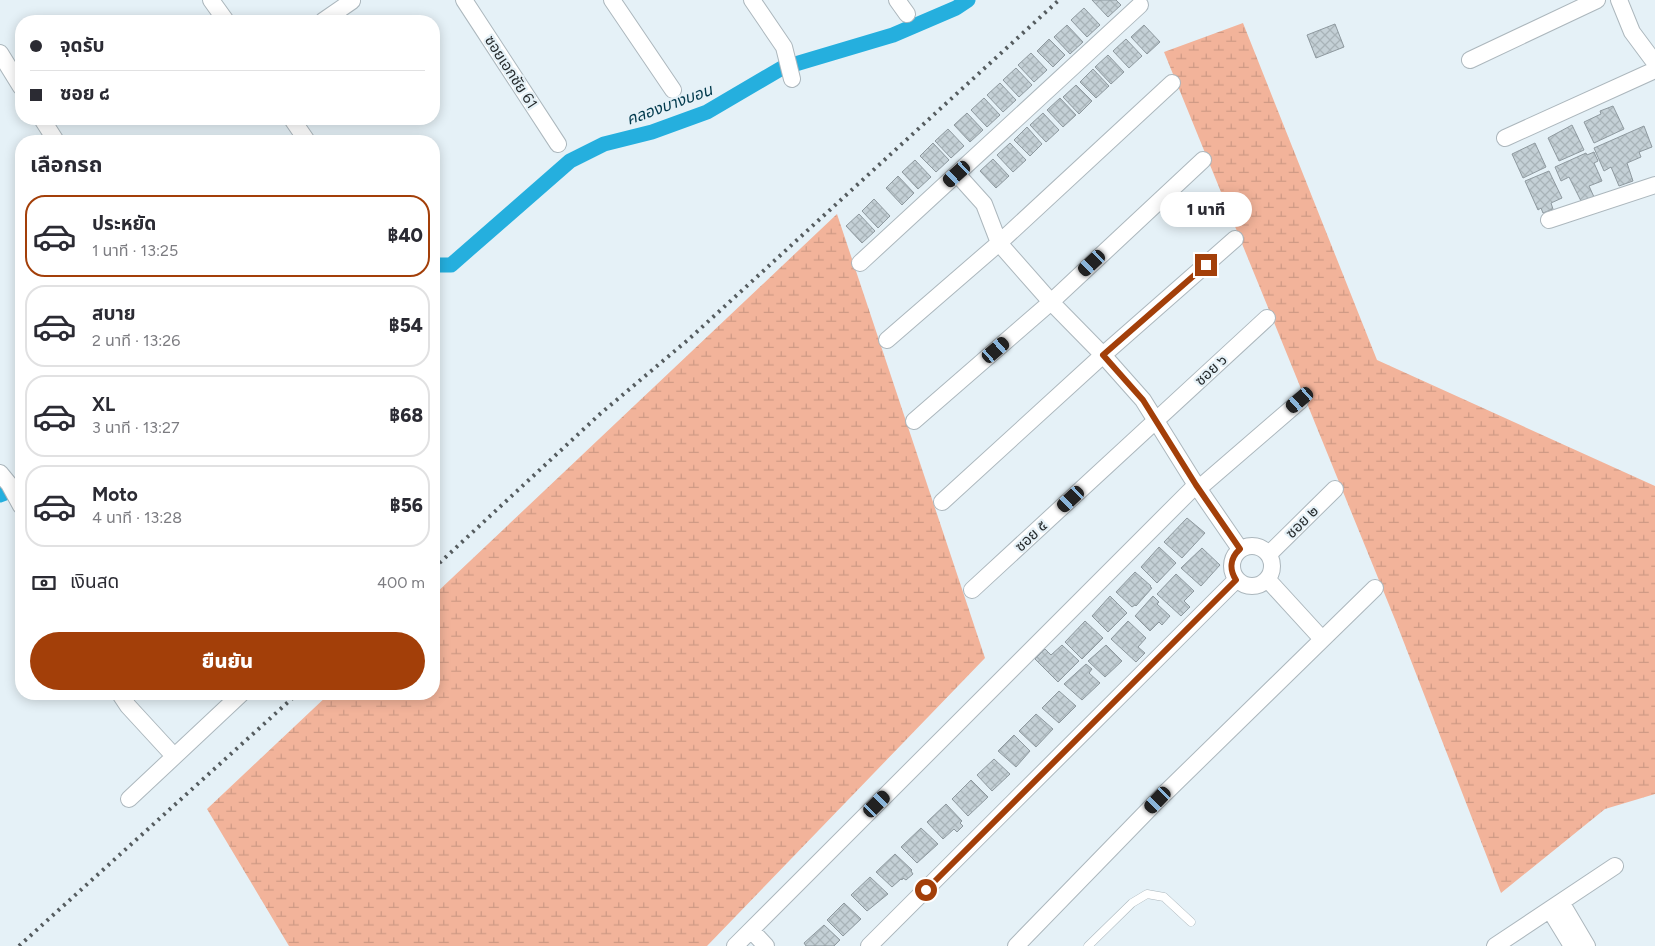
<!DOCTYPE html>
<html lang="th">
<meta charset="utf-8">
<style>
:root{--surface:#fff;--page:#f2f2f3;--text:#2b2b33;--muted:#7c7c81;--line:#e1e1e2;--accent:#a33f09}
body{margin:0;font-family:Figtree,"Noto Sans Thai",sans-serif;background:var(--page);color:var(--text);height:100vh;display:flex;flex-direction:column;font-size:19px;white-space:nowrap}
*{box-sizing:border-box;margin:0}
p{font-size:16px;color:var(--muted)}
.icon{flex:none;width:28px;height:28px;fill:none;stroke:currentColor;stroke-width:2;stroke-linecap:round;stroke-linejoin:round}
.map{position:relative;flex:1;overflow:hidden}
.panel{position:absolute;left:15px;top:135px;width:425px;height:565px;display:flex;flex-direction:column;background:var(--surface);border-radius:20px;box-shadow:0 2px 12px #0003}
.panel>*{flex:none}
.guide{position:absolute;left:15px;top:15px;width:425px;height:110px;border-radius:20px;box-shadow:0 2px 12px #0003;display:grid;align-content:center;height:110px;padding:0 15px;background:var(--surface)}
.end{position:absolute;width:22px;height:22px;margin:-11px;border:6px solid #a33f09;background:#fff;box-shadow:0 0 0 2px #fff}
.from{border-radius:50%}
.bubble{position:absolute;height:35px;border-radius:18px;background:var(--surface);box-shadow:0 2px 12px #0003;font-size:16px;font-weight:800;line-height:35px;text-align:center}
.car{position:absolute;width:15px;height:30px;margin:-15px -8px;border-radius:6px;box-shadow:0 0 4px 1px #0007;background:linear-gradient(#222 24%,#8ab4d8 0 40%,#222 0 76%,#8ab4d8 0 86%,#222 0)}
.guide b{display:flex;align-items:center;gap:18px;height:48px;font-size:19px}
.guide b+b{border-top:1px solid var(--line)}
.guide i{width:12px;height:12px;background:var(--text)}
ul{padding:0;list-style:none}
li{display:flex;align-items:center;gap:15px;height:82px;margin:0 10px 8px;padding:0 5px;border:2px solid var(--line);border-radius:20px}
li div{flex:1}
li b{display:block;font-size:19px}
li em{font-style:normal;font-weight:800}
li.current{border-color:var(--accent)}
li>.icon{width:45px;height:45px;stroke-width:1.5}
h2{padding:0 15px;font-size:22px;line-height:60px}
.pay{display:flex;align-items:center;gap:12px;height:55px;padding:0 15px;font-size:19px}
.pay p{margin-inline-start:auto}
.cta{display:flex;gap:10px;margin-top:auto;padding:10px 15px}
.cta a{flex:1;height:58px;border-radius:30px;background:var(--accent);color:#fff;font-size:20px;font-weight:800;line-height:58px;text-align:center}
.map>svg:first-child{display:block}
.wetland{fill:url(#wetland-marsh)}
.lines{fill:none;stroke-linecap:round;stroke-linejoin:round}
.canal{stroke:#25afde;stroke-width:15}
.building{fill:url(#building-cross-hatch);stroke:#8e999f}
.service-casing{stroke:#acb7bd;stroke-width:9}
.minor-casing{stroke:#acb7bd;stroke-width:18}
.service{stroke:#fff;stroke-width:8}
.minor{stroke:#fff;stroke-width:16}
.rail{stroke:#555c5f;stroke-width:4;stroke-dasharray:2.5 5;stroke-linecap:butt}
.route{stroke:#a33f09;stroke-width:6}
.labels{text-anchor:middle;stroke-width:4.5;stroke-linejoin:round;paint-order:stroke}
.street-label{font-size:15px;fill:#262b2d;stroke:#e5f1f7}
.water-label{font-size:16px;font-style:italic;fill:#00394c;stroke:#e5f1f7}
</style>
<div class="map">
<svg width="1655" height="946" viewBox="0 0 1655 946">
<defs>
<pattern id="wetland-marsh" width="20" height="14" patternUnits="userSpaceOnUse" patternTransform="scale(1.25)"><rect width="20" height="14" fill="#f2b39a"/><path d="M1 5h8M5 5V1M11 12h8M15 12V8" fill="none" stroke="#cf9a85"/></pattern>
<pattern id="building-cross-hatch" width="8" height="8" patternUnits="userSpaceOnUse" patternTransform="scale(1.25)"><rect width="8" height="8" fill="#c4d0d6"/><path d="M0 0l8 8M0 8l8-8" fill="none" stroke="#a8b3b8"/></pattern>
</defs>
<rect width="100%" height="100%" fill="#e5f1f7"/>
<!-- wetland -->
<path class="wetland" d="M1243,23l134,337 278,126v308l-50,15 -104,84 -105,-271 -232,-570z
M837,214l148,444 -278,288h-418l-82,-137 122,-115h105v-99z"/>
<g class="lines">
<!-- canal -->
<path class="canal" d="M434,265h17l119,-104 34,-17 48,-12 55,-20 75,-44 111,-33 63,-27 12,-8
M0,495l21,-8"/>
</g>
<!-- building -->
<path class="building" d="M1092,0h24l5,5 -13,12z
M1084,8l16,17 -13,12 -16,-17z
M1335,24l9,23 -28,11 -9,-23z
M1067,25l16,17 -13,12 -16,-17z
M1144,25l16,17 -13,12 -16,-17z
M1049,39l16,16 -12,12 -16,-16z
M1126,39l16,17 -13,12 -16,-17z
M1031,53l16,17 -13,12 -16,-17z
M1108,55l16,17 -13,12 -16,-17z
M1016,68l16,17 -13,12 -16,-17z
M1093,69l16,17 -13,12 -16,-16z
M1000,83l16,17 -13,12 -16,-17z
M1076,85l16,16 -13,13 -16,-17z
M984,98l16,17 -13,12 -16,-17z
M1060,98l16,17 -13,12 -16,-17z
M1613,106l11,23 -30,14 -10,-21 17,-8 -1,-3z
M967,113l16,17 -13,12 -16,-17z
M1043,113l16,17 -13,12 -16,-17z
M1572,125l12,25 -25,11 -11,-23z
M1644,126l8,21 -13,5 2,5 -14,6 6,18 -14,5 -8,-19 -7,4 -10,-23z
M1027,127l15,17 -12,12 -16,-16z
M948,129l16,17 -13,12 -16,-17z
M933,143l16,17 -13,12 -16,-16z
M1010,143l16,17 -13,12 -16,-17z
M1535,143l11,24 -23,11 -11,-24z
M1594,152l4,9 -4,2 8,18 -13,5 5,11 -13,4 -12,-24 -8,4 -6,-14 31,-14 1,2z
M993,159l16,17 -13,12 -16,-17z
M915,160l16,17 -13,12 -16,-17z
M1549,171l13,27 -11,5 2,6 -10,4 -2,-5 -3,2 -13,-29z
M898,176l16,17 -12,12 -16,-17z
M874,199l16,17 -12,12 -16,-17z
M859,214l16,17 -13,12 -16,-17z
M1187,518l18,15 -23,25 -18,-16z
M1159,547l17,16 -19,20 -16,-16z
M1202,548l18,17 -19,21 -20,-18z
M1135,572l16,14 -1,1 2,1 -16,18 -1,-1 -3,2 -16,-15z
M1176,574l18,17 -10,10 6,6 -9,9 -24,-22z
M1110,596l17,17 -19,19 -16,-16z
M1153,596l6,6 -2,2 13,12 -8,9 -3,-3 -9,9 -15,-15z
M1085,621l18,17 -21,21 -17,-17z
M1128,621l18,17 -8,9 7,6 -9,9 -25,-23z
M1062,645l17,16 -21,21 -23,-23 10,-10 6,6z
M1106,645l16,16 -17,16 -17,-16z
M1086,664l6,5 -3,4 11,10 -18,17 -18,-16z
M1059,691l17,15 -17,17 -17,-15z
M1036,714l17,15 -17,18 -17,-16z
M1014,735l16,16 -14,16 -18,-16z
M994,759l16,15 -18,17 -15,-16z
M971,780l17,17 -20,19 -16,-17z
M946,804l16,17 -2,2 3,3 -6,6 -3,-3 -11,10 -16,-17z
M921,828l17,16 -21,19 -16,-16z
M895,854l17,16 -1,1 2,3 -7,6 -3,-2 -1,2 -1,-1 -9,8 -16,-15z
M870,877l18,17 -21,17 -16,-16z
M844,903l17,16 -18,17 -16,-16z
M824,925l16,15 -6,6h-28l-2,-3z"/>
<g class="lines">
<!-- service casing -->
<g class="service-casing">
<path id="service" d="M1088,946l44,-43 15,-9 17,3 27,25"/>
</g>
<!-- minor casing -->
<g class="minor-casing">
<path id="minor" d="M211,0l15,21
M464,0l94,144
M612,0l61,90
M752,0l32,47 8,32
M897,0l10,14
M1619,0l13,32 23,31
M323,21l29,-20
M0,53l21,34
M1470,60l127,-60
M42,119l14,22
M292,119l15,22
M1505,138l150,-68
M957,174l27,30 15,39 52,59 52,53 40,45 53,85 44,64
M1549,220l106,-35
M860,263l280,-258
M887,340l112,-97 173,-160
M914,421l137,-119 152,-142
M0,473l9,11 12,22
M1198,489l102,-88
M942,502l161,-147 132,-116
M1232 566a20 20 0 1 1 40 0a20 20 0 1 1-40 0Z
M1269,554l66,-65
M1268,580l54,59
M972,590l295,-272
M120,694l8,12 46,50
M129,799l112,-105
M1561,902l26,44
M1550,910l22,36
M751,930l15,16
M735,946l461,-461
M869,946l367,-366
M1016,946l142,-146 217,-212
M1495,946l120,-80"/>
</g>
<!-- service -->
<use href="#service" class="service"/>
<!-- minor -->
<use href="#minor" class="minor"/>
<!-- rail -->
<path class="rail" d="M434,568l166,-154 89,-75 370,-339
M19,946l278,-252"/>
</g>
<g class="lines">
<!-- route -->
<path class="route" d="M926,890l310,-310c-7,-11 -6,-22 4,-31l-44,-64 -53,-85 -40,-45 103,-90"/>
</g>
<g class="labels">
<!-- street labels -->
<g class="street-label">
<text transform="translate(511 72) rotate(57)" y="5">ซอยเอกชัย 61</text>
<text transform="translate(1211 370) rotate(-43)" y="5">ซอย ๖</text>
<text transform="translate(1302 522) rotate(-45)" y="5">ซอย ๒</text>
<text transform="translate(1031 536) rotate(-43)" y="5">ซอย ๕</text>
</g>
<!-- water labels -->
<g class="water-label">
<text transform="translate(669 104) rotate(-20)" y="6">คลองบางบอน</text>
</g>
</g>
</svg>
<i class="end from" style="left:926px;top:890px"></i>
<i class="end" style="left:1206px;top:265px"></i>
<div class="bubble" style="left:1160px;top:192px;width:92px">1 นาที</div>
<i class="car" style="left:957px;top:174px;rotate:228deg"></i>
<i class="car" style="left:1092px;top:263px;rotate:227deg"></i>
<i class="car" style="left:996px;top:350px;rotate:49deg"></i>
<i class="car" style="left:1300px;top:400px;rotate:229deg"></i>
<i class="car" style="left:1071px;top:499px;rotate:227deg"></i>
<i class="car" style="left:1158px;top:800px;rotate:224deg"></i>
<i class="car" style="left:877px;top:804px;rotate:45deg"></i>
<div class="guide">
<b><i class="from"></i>จุดรับ</b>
<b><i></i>ซอย ๘</b>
</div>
<section class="panel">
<h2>เลือกรถ</h2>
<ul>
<li class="current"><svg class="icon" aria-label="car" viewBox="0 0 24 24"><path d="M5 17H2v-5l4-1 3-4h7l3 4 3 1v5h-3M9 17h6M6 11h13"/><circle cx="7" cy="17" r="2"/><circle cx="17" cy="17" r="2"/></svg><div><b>ประหยัด</b><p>1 นาที · 13:25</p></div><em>฿40</em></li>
<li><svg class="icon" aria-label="car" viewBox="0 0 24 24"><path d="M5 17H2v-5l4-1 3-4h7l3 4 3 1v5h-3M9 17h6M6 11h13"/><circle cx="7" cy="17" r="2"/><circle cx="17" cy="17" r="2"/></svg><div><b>สบาย</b><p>2 นาที · 13:26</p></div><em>฿54</em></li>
<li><svg class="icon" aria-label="car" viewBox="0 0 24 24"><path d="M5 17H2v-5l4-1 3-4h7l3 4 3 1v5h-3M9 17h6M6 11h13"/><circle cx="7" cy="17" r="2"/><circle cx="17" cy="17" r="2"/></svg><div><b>XL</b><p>3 นาที · 13:27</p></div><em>฿68</em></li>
<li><svg class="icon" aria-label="car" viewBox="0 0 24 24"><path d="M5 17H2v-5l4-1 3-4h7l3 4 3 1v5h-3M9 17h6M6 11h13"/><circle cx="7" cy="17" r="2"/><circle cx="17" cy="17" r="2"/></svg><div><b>Moto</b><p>4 นาที · 13:28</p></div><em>฿56</em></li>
</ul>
<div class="pay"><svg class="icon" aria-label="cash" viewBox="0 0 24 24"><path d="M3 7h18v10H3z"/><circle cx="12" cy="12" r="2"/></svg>เงินสด<p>400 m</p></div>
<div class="cta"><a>ยืนยัน</a></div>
</section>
</div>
